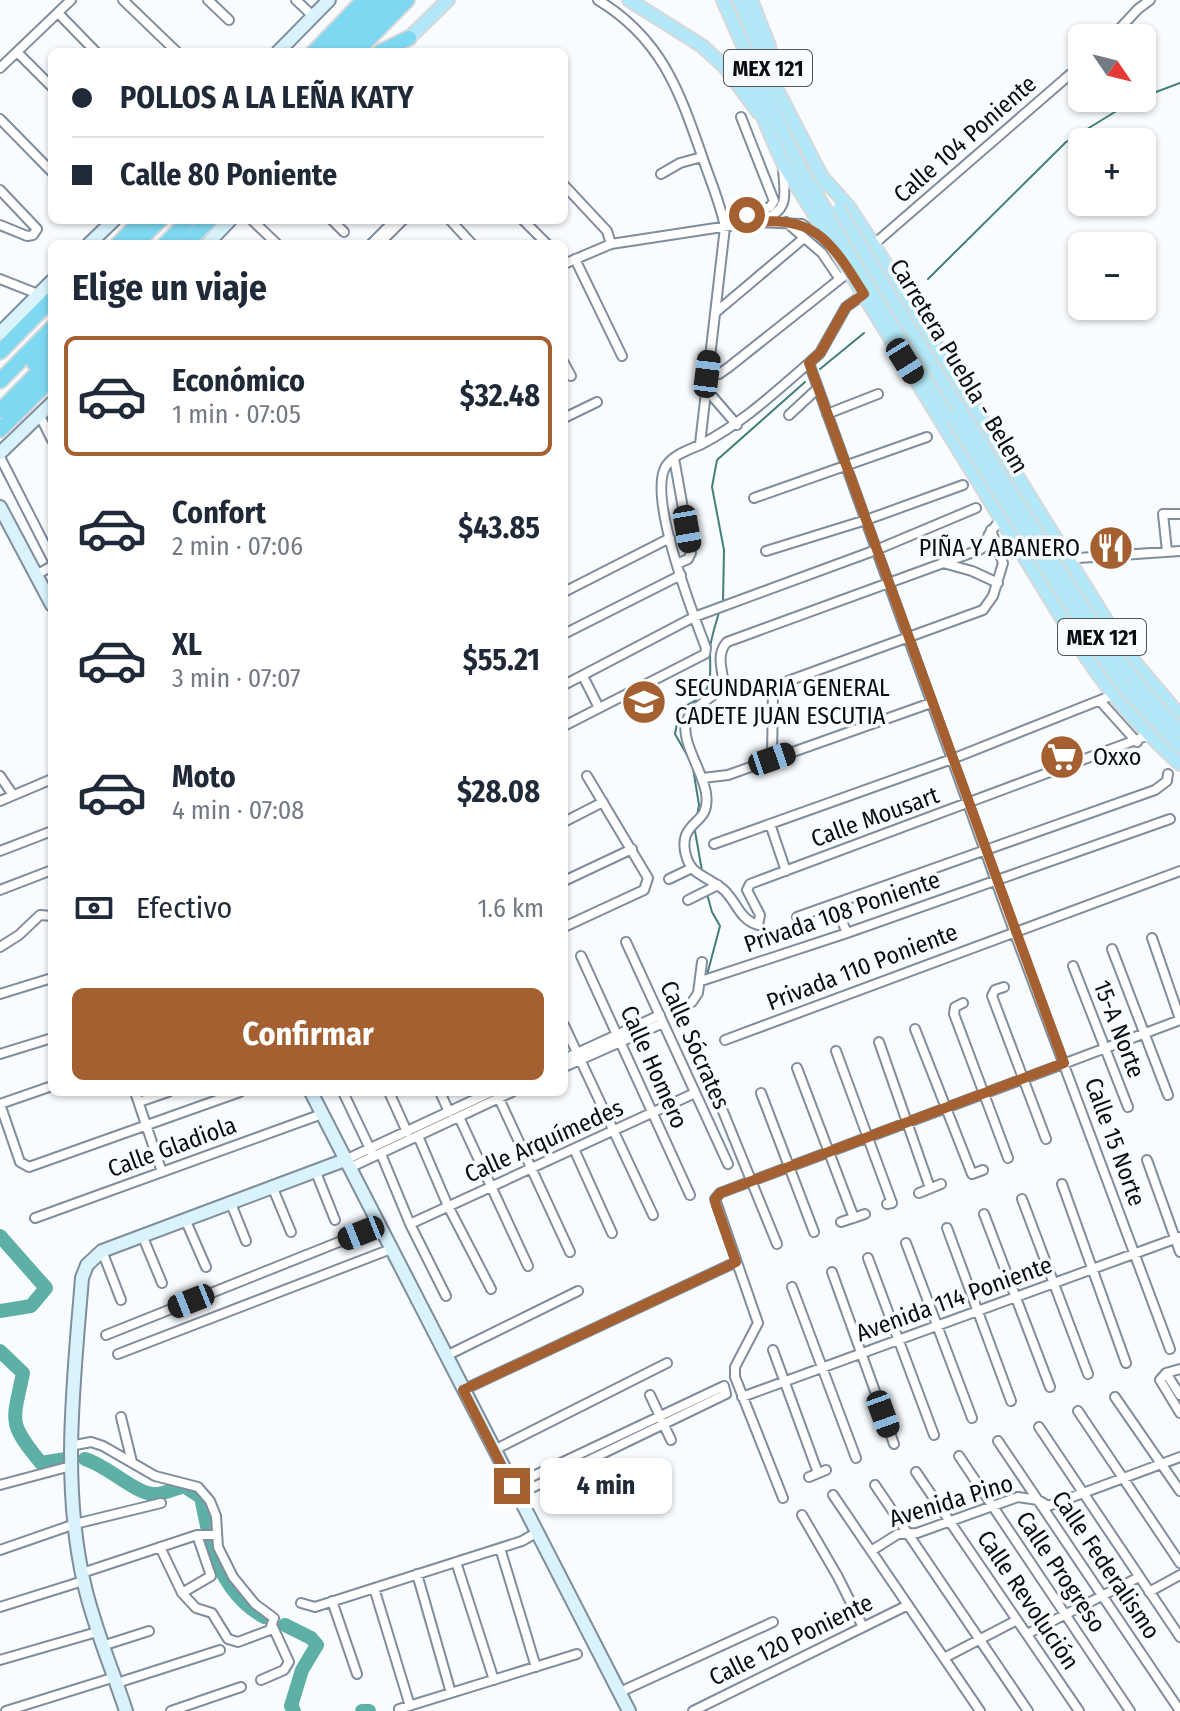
<!DOCTYPE html>
<html lang="es">
<meta charset="utf-8">
<style>
:root{--surface:#fff;--page:#f6f6f7;--text:#1f2937;--muted:#747a83;--line:#e0e1e3;--accent:#a46030}
body{margin:0;font-family:"Fira Sans Condensed",sans-serif;background:var(--page);color:var(--text);height:100vh;display:flex;flex-direction:column;font-size:30px;white-space:nowrap}
*{box-sizing:border-box;margin:0}
p{font-size:26px;color:var(--muted)}
.icon{flex:none;width:44px;height:44px;fill:none;stroke:currentColor;stroke-width:2;stroke-linecap:round;stroke-linejoin:round}
.map{position:relative;flex:1;overflow:hidden}
.side{position:absolute;left:48px;top:240px;width:520px;height:856px;display:flex;flex-direction:column;background:var(--surface);border-radius:12px;box-shadow:0 2px 6px #0004}
.side>*{flex:none}
.hud{position:absolute;left:48px;top:48px;width:520px;height:176px;border-radius:12px;box-shadow:0 2px 6px #0004;display:grid;align-content:center;height:176px;padding:0 24px;background:var(--surface)}
.needle{width:52px;rotate:125deg}
.tools{position:absolute;left:1068px;top:24px;display:grid;gap:16px}
.tools a{display:grid;place-items:center;width:88px;height:88px;border-radius:12px;background:var(--surface);box-shadow:0 2px 6px #0004;font-size:40px}
.end{position:absolute;width:36px;height:36px;margin:-18px;border:10px solid #a46030;background:#fff;box-shadow:0 0 0 4px #fff}
.from{border-radius:50%}
.bubble{position:absolute;height:56px;border-radius:12px;background:var(--surface);box-shadow:0 2px 6px #0004;font-size:26px;font-weight:700;line-height:56px;text-align:center}
.car{position:absolute;width:24px;height:48px;margin:-24px -12px;border-radius:10px;box-shadow:0 0 6px 2px #0007;background:linear-gradient(#222 24%,#8ab4d8 0 40%,#222 0 76%,#8ab4d8 0 86%,#222 0)}
.hud b{display:flex;align-items:center;gap:28px;height:76px;font-size:30px}
.hud b+b{border-top:2px solid var(--line)}
.hud i{width:20px;height:20px;background:var(--text)}
ul{padding:0;list-style:none}
li{display:flex;align-items:center;gap:24px;height:120px;margin:0 16px 12px;padding:0 8px;border:4px solid transparent;border-radius:12px}
li div{flex:1}
li b{display:block;font-size:30px}
li em{font-style:normal;font-weight:700}
li.on{border-color:var(--accent)}
li>.icon{width:72px;height:72px;stroke-width:1.5}
h2{padding:0 24px;font-size:36px;line-height:96px}
.pay{display:flex;align-items:center;gap:20px;height:88px;padding:0 24px;font-size:30px}
.pay p{margin-inline-start:auto}
.cta{display:flex;gap:16px;margin-top:auto;padding:16px 24px}
.cta a{flex:1;height:92px;border-radius:12px;background:var(--accent);color:#fff;font-size:32px;font-weight:700;line-height:92px;text-align:center}
.map>svg:first-child{display:block}
.lines{fill:none;stroke-linecap:round;stroke-linejoin:round}
.stream{stroke:#447e79;stroke-width:2}
.river{stroke:#5eafa5;stroke-width:14}
.street-casing{stroke:#7f8d9d;stroke-width:12}
.secondary-casing{stroke:#7f8d9d;stroke-width:16}
.primary-casing{stroke:#d7d8d9;stroke-width:16}
.highway-casing{stroke:#d7d8d9;stroke-width:18}
.street{stroke:#fff;stroke-width:8}
.secondary{stroke:#d8f3fb;stroke-width:12}
.primary{stroke:#b2e8f7;stroke-width:12}
.highway{stroke:#7ed8f1;stroke-width:14}
.primary-bridge-casing{stroke:#d7d8d9;stroke-width:16;stroke-linecap:butt}
.primary-bridge{stroke:#b2e8f7;stroke-width:12}
.route{stroke:#a46030;stroke-width:10}
.labels{text-anchor:middle;stroke-width:7;stroke-linejoin:round;paint-order:stroke}
.shield{fill:#f8fcff;stroke:#50555a;stroke-width:2}
.shield-label{font-size:22px;font-weight:bold;fill:#080d13}
.street-label{font-size:24px;fill:#080d13;stroke:#f8fcff}
.poi-label{font-size:24px;fill:#080d13;stroke:#f8fcff;text-anchor:start}
</style>
<div class="map">
<svg width="1180" height="1711" viewBox="0 0 1180 1711">
<rect width="100%" height="100%" fill="#f8fcff"/>
<g class="lines">
<!-- stream -->
<path class="stream" d="M1156,92l24,-9
M928,279l138,-137 57,-35
M820,369l44,-36
M723,602l1,-52 -12,-63 5,-27 88,-78
M691,762l-16,-28 5,-26c35,-13 30,-27 30,-59 1,-12 6,-25 9,-37
M693,768l6,37 -2,11
M695,831l7,40
M707,975l13,-49 -8,-14 -5,-18"/>
<!-- river -->
<path class="river" d="M0,1236l46,52 -15,18 -31,5
M0,1351l23,22c-10,49 -16,49 18,90l25,-4
M85,1459c23,7 50,34 68,35 9,1 21,-5 31,-8l17,11 6,29
M211,1545c10,31 25,56 53,72
M285,1625l26,13 6,7 -15,25 -11,36 3,5
M362,1711h7"/>
<!-- street casing -->
<g class="street-casing">
<path id="street" d="M123,0l54,52
M208,0l21,20
M296,0l18,17
M598,0c63,38 81,90 104,156 8,24 18,46 23,71l-25,217
M58,13l38,39
M1111,38l27,-29 12,-9
M17,52l35,35
M0,68l71,-68
M0,119l52,53
M661,174l19,-11 22,-6
M564,185l43,46 4,13
M0,190l37,39 -4,6 -6,1 -27,-11
M764,219c27,-9 20,-28 19,-51
M252,220l25,24
M332,220l12,12
M450,220l22,24
M523,220l24,24
M786,222l36,31 17,25
M740,224l12,-12 18,-5 4,-6 -33,-84
M371,244l24,-24
M379,244l24,-24
M873,245l209,-181
M575,259l47,97
M564,264l47,-20 144,-22 47,2 29,22
M0,279l38,15
M715,313l89,-75
M564,363l7,13
M809,363l205,568 156,418
M707,374h12l10,-7 121,-96
M706,389l31,36
M827,414l51,-20
M789,415l28,-26
M40,416l12,24
M564,418l33,-16
M0,457l52,102
M674,458l17,95 -3,6 -11,5
M754,498l173,-61
M1001,519l-12,15 -5,13 -5,3 -252,92c-11,12 -5,27 -3,42 -9,15 -33,21 -38,39 -5,18 17,49 20,70 4,27 -13,25 -20,42 -4,11 0,27 8,35 9,8 22,12 31,21 12,12 15,29 33,34l2,-10 -13,-25 3,-6 399,-149
M766,551l100,-31 97,-35
M1167,551l-4,-37h17
M1049,560l131,-9
M943,563l29,8 26,12
M36,575l16,-9
M564,592l106,-54
M564,634l117,-59
M583,676l16,32
M724,684l20,-2
M564,685l130,-68 182,-67 100,-42
M1101,702l36,40
M564,726l141,-72 1,-6c-13,-34 -59,-152 -40,-182 8,-12 23,-16 36,-22 43,-23 71,-50 107,-81l11,-10 26,-46 18,-13
M772,759l1,-69 4,-5 206,-75 10,-14 10,-33 -12,-33
M0,776l13,19
M703,778l25,-3 203,-72
M0,801l52,-22
M564,822l39,-20
M770,824l16,47
M714,844l238,-85 161,-64
M0,851l52,-20
M669,879l23,-11
M564,881l68,-32
M0,890l52,-20
M688,900l30,-15
M835,905l12,28
M797,917l358,-127 12,-9 1,-7
M564,927l80,-37 4,-12 -61,-102
M1152,938l28,81
M626,942l102,222
M0,947l19,-12 21,-20 12,1
M1112,949l56,146
M581,956l109,239
M1073,966l55,141
M701,981l146,-48 323,-114
M1004,987l-9,3 -3,6 54,143
M0,994l52,-16
M692,1002l6,-9 4,-31
M963,1003l-8,4 -1,7 54,144
M564,1025l89,190
M915,1029l57,145 11,-4
M725,1040l455,-169
M879,1042l51,146
M836,1051l56,152 -5,1
M0,1054l52,-16
M564,1059l96,-44
M564,1067l99,-44
M797,1068l57,150
M135,1092l27,80
M343,1092l29,61
M389,1092l18,40
M440,1092l9,20
M496,1092l74,160
M761,1093l53,139
M139,1102l29,-10
M0,1104l20,58 9,5 211,-75
M0,1104l52,-18
M720,1104l57,140
M459,1117l69,149
M418,1136l30,70 43,83
M574,1149l38,84
M381,1154l29,70 36,72
M345,1160l146,-68
M1147,1160l33,92
M349,1168l163,-76
M315,1170l20,50
M1062,1184l64,179
M272,1186l19,46
M919,1193l22,-9
M1022,1199l66,175
M230,1201l16,40
M984,1214l66,173
M35,1218l287,-104
M185,1219l21,48
M841,1222l24,-8
M410,1224l285,-131
M947,1228l64,173
M142,1235l20,48
M906,1243l66,175
M102,1251l19,49
M868,1258l66,177
M832,1272l62,172
M792,1287l64,171
M106,1335l273,-109
M773,1350l45,123
M118,1354l273,-105
M446,1356l132,-65
M1180,1369l-14,4 -6,7 20,33
M1166,1373l14,22
M463,1390l273,-128
M650,1395l21,45
M742,1397l438,-160
M1115,1397l65,94
M1078,1411l102,152
M121,1417l11,45
M1039,1427l141,210
M998,1441l182,270
M70,1446l21,-4 12,4 52,30 43,11 12,14 6,15 2,31 15,30 22,27 19,14 -4,12 -32,12 -10,-3 -16,-26 -16,-5 -14,-15 -22,-46
M494,1450l173,-87
M959,1456l171,255
M916,1472l163,239
M809,1477l17,-7
M0,1485l71,-19
M875,1485l153,226
M512,1486l212,-100 2,8 -209,101
M833,1495l147,216
M783,1498l-48,-121v-10l23,-44 -43,-124 5,-6 460,-173
M802,1515l36,62 25,50
M500,1548l36,119
M0,1550l75,-26 86,-21
M871,1551l27,-17 19,-1 101,-36 20,3 10,6 132,-49
M456,1562l38,118
M82,1573l115,-38h18
M417,1574l34,119
M374,1588l36,118
M1149,1592l31,-17
M182,1593l29,-17 -14,-41
M332,1601l25,73
M301,1603l14,4 207,-66 14,-8
M0,1607l83,-26
M1027,1634l112,-57
M102,1646l47,-15
M944,1658l73,-38
M0,1660l97,-28
M261,1680l23,-10 5,-8 -17,-37
M117,1683l103,-33
M620,1692l153,-70
M399,1709l178,-55
M6,1711l109,-34
M171,1711l70,-24
M693,1711l215,-106"/>
</g>
<!-- secondary casing -->
<g class="secondary-casing">
<path id="secondary" d="M278,52l51,-52
M89,244l25,-24
M207,244l23,-24
M0,333l52,-52
M0,453l52,-50
M0,507l52,98
M311,1092l318,619
M126,1711c-14,-43 -32,-83 -42,-128 -23,-100 -10,-204 -2,-305l5,-13 15,-14 243,-91"/>
</g>
<!-- primary casing -->
<g class="primary-casing">
<path id="primary" d="M629,0l73,46 22,20 34,46
M723,0l26,59
M739,0l35,84 52,101
M751,0l18,46 3,20
M409,38l39,-38
M747,55c5,39 20,74 37,110l298,486c28,43 60,79 98,113
M757,76l43,92 153,250
M823,178l26,29 47,73 213,345 27,39 44,52"/>
</g>
<!-- highway casing -->
<g class="highway-casing">
<path id="highway" d="M314,52l50,-52
M328,52l52,-52
M342,52l51,-52
M356,52l51,-52
M380,52l29,-14
M118,244l24,-24
M136,244l24,-24
M165,244l24,-24
M185,244l25,-24
M0,352l52,-53
M34,363l18,-18
M0,381l52,-53
M0,411l52,-53
M0,430l52,-52"/>
</g>
<!-- street -->
<use href="#street" class="street"/>
<!-- secondary -->
<use href="#secondary" class="secondary"/>
<!-- primary -->
<use href="#primary" class="primary"/>
<!-- highway -->
<use href="#highway" class="highway"/>
<!-- primary-bridge casing -->
<g class="primary-bridge-casing">
<path id="primary-bridge" d="M839,209c59,102 121,202 183,301 48,77 93,157 158,221
M953,418l150,239 19,28 58,62"/>
</g>
<!-- primary-bridge -->
<use href="#primary-bridge" class="primary-bridge"/>
</g>
<g class="lines">
<!-- route -->
<path class="route" d="M512,1486l-49,-96 273,-128 -20,-57 -1,-6 5,-6 344,-130 -255,-700 11,-10 26,-46 18,-13c-36,-58 -51,-81 -124,-70l7,-9"/>
</g>
<!-- icons -->
<defs>
<g id="restaurant-disc" transform="scale(2.3)"><circle r="9.5" fill="#a46030" stroke="#f8fcff"/><path d="M-5-6h1v4h1v-4h1v4h1v-4h1v5L-1.5 .5V6h-2V.5L-5-1ZM5-6V6H3V1.5H1.5Q1.5-4 5-6Z" fill="#fff"/></g>
<g id="school-disc" transform="scale(2.3)"><circle r="9.5" fill="#a46030" stroke="#f8fcff"/><path d="M0-5L7-2L0 1L-7-2ZM-4 1L0 2.5L4 1V4Q0 6-4 4Z" fill="#fff"/></g>
<g id="supermarket-disc" transform="scale(2.3)"><circle r="9.5" fill="#a46030" stroke="#f8fcff"/><path d="M-6-5.5h2.5l.6 2H6L4.5 2H-2.5L-4.4-4H-6ZM-1.5 3.2a1.3 1.3 0 1 0 .1 0ZM3 3.2a1.3 1.3 0 1 0 .1 0Z" fill="#fff"/></g>
</defs>
<g fill-rule="evenodd">
<use href="#restaurant-disc" x="1111" y="548"/>
<use href="#school-disc" x="644" y="702"/>
<use href="#supermarket-disc" x="1062" y="757"/>
</g>
<g class="labels">
<!-- shield labels -->
<g class="shield">
<rect x="724" y="50" width="88" height="36" rx="6"/>
<rect x="1058" y="619" width="88" height="36" rx="6"/>
</g>
<g class="shield-label">
<text x="768" y="76">MEX 121</text>
<text x="1102" y="645">MEX 121</text>
</g>
<!-- street labels -->
<g class="street-label">
<text transform="translate(965 139) rotate(-41)" y="8">Calle 104 Poniente</text>
<text transform="translate(959 366) rotate(59)" y="8">Carretera Puebla - Belem</text>
<text transform="translate(875 817) rotate(-20)" y="8">Calle Mousart</text>
<text transform="translate(842 912) rotate(-19)" y="8">Privada 108 Poniente</text>
<text transform="translate(862 967) rotate(-21)" y="8">Privada 110 Poniente</text>
<text transform="translate(1119 1029) rotate(69)" y="8">15-A Norte</text>
<text transform="translate(695 1045) rotate(66)" y="8">Calle Sócrates</text>
<text transform="translate(654 1067) rotate(66)" y="8">Calle Homero</text>
<text transform="translate(544 1141) rotate(-24)" y="8">Calle Arquímedes</text>
<text transform="translate(1115 1142) rotate(70)" y="8">Calle 15 Norte</text>
<text transform="translate(172 1147) rotate(-20)" y="8">Calle Gladiola</text>
<text transform="translate(954 1299) rotate(-20)" y="8">Avenida 114 Poniente</text>
<text transform="translate(951 1501) rotate(-17)" y="8">Avenida Pino</text>
<text transform="translate(1106 1565) rotate(56)" y="8">Calle Federalismo</text>
<text transform="translate(1061 1572) rotate(56)" y="8">Calle Progreso</text>
<text transform="translate(1028 1600) rotate(56)" y="8">Calle Revolución</text>
<text transform="translate(791 1640) rotate(-26)" y="8">Calle 120 Poniente</text>
</g>
<!-- poi labels -->
<g class="poi-label">
<text x="1080" y="556" text-anchor="end">PIÑA Y ABANERO</text>
<text x="675" y="696">SECUNDARIA GENERAL<tspan x="675" dy="28">CADETE JUAN ESCUTIA</tspan></text>
<text x="1093" y="765">Oxxo</text>
</g>
</g>
</svg>
<div class="tools">
<a><svg class="needle" viewBox="-14 -14 28 28"><path d="M0-13l5 13h-10z" fill="#e53935"/><path d="M0 13l5-13h-10z" fill="#747a83"/></svg></a>
<a>+</a>
<a>−</a>
</div>
<i class="end from" style="left:747px;top:215px"></i>
<i class="end" style="left:512px;top:1486px"></i>
<div class="bubble" style="left:540px;top:1458px;width:132px">4 min</div>
<i class="car" style="left:905px;top:361px;rotate:148deg"></i>
<i class="car" style="left:707px;top:374px;rotate:7deg"></i>
<i class="car" style="left:687px;top:529px;rotate:170deg"></i>
<i class="car" style="left:772px;top:759px;rotate:71deg"></i>
<i class="car" style="left:361px;top:1233px;rotate:248deg"></i>
<i class="car" style="left:191px;top:1301px;rotate:248deg"></i>
<i class="car" style="left:883px;top:1414px;rotate:160deg"></i>
<div class="hud">
<b><i class="from"></i>POLLOS A LA LEÑA KATY</b>
<b><i></i>Calle 80 Poniente</b>
</div>
<section class="side">
<h2>Elige un viaje</h2>
<ul>
<li class="on"><svg class="icon" aria-label="car" viewBox="0 0 24 24"><path d="M5 17H2v-5l4-1 3-4h7l3 4 3 1v5h-3M9 17h6M6 11h13"/><circle cx="7" cy="17" r="2"/><circle cx="17" cy="17" r="2"/></svg><div><b>Económico</b><p>1 min · 07:05</p></div><em>$32.48</em></li>
<li><svg class="icon" aria-label="car" viewBox="0 0 24 24"><path d="M5 17H2v-5l4-1 3-4h7l3 4 3 1v5h-3M9 17h6M6 11h13"/><circle cx="7" cy="17" r="2"/><circle cx="17" cy="17" r="2"/></svg><div><b>Confort</b><p>2 min · 07:06</p></div><em>$43.85</em></li>
<li><svg class="icon" aria-label="car" viewBox="0 0 24 24"><path d="M5 17H2v-5l4-1 3-4h7l3 4 3 1v5h-3M9 17h6M6 11h13"/><circle cx="7" cy="17" r="2"/><circle cx="17" cy="17" r="2"/></svg><div><b>XL</b><p>3 min · 07:07</p></div><em>$55.21</em></li>
<li><svg class="icon" aria-label="car" viewBox="0 0 24 24"><path d="M5 17H2v-5l4-1 3-4h7l3 4 3 1v5h-3M9 17h6M6 11h13"/><circle cx="7" cy="17" r="2"/><circle cx="17" cy="17" r="2"/></svg><div><b>Moto</b><p>4 min · 07:08</p></div><em>$28.08</em></li>
</ul>
<div class="pay"><svg class="icon" aria-label="cash" viewBox="0 0 24 24"><path d="M3 7h18v10H3z"/><circle cx="12" cy="12" r="2"/></svg>Efectivo<p>1.6 km</p></div>
<div class="cta"><a>Confirmar</a></div>
</section>
</div>
